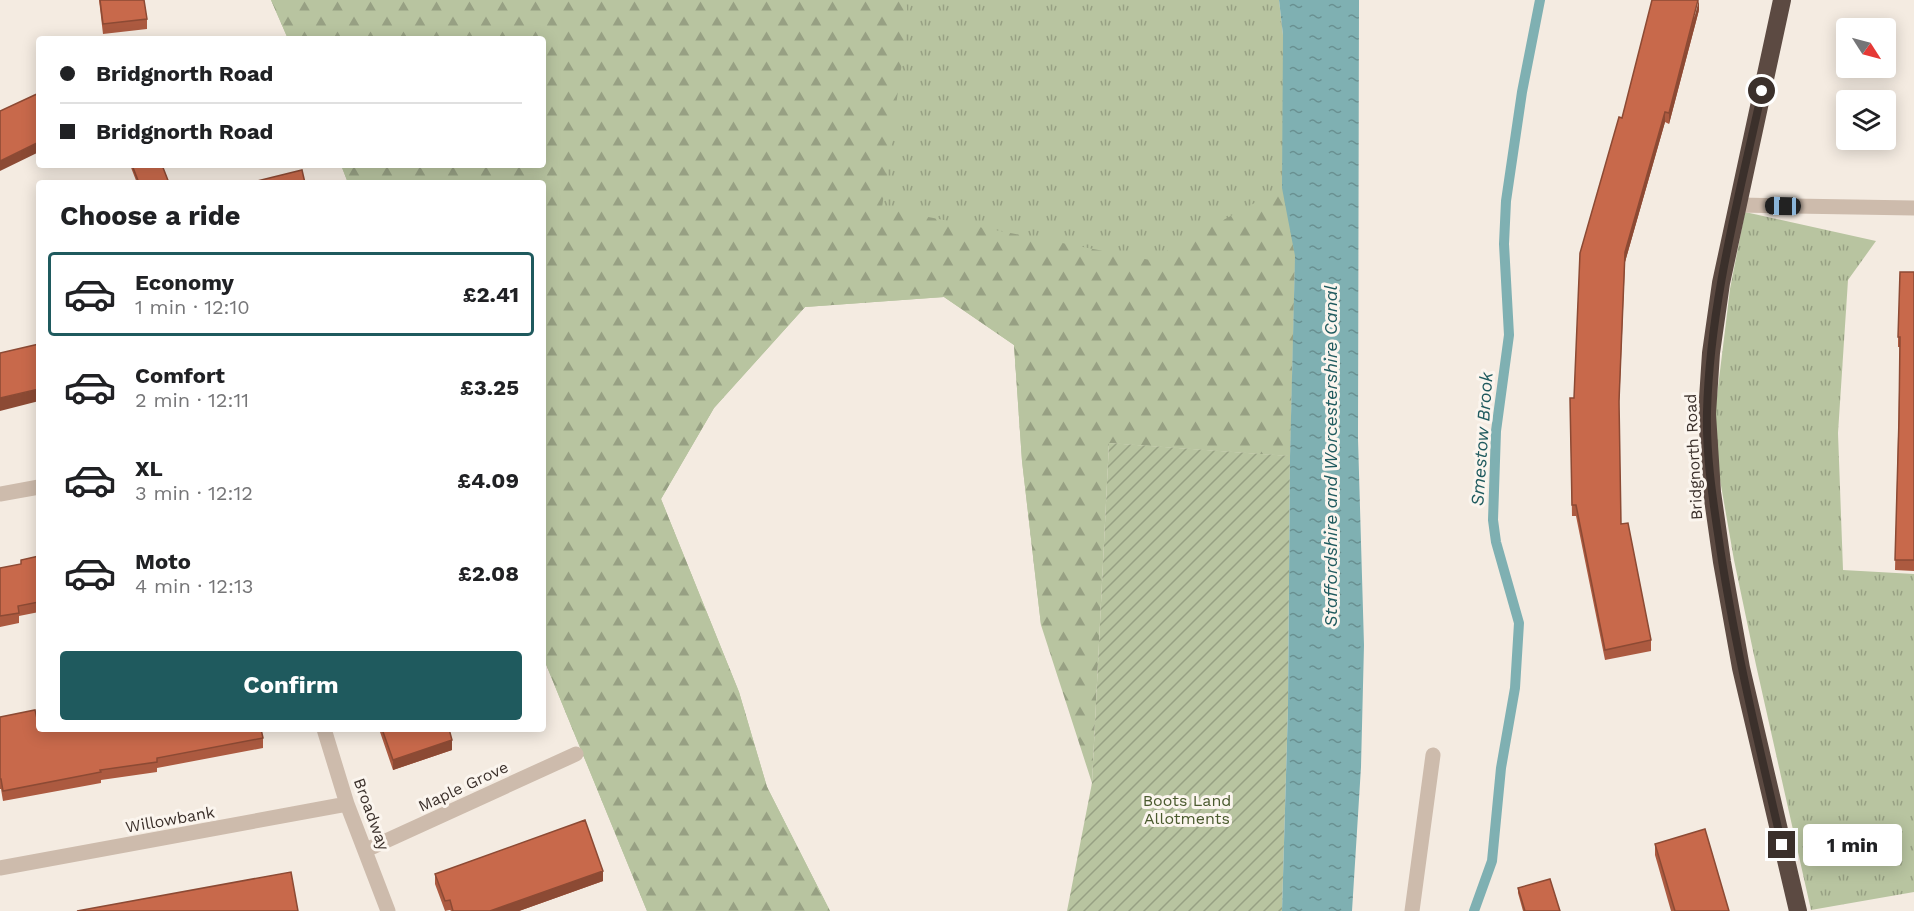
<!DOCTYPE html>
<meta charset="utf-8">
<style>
:root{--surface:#fff;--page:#f2f2f2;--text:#202124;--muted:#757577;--line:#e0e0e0;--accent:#1f5a5e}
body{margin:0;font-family:"Work Sans",sans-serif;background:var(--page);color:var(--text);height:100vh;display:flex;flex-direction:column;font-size:22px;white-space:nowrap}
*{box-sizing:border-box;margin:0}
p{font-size:20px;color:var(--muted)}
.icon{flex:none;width:33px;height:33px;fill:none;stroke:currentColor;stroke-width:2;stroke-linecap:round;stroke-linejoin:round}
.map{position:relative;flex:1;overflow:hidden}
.panel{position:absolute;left:36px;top:180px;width:510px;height:552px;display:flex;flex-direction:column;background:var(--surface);border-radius:6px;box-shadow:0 3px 15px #0003}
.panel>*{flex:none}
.banner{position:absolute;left:36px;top:36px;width:510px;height:132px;border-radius:6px;box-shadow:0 3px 15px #0003;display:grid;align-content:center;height:132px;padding:0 24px;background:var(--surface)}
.needle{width:39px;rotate:126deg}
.buttons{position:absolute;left:1836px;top:18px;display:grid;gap:12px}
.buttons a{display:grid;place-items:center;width:60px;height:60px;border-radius:6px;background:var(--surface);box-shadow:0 3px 15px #0003;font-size:30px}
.end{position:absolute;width:27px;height:27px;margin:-14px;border:8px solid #3b302b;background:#fff;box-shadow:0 0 0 3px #fff}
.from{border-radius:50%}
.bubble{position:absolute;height:42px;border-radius:6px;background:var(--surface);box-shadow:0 3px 15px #0003;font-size:20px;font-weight:700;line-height:42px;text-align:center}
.car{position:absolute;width:18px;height:36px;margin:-18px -9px;border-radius:8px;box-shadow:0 0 4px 2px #0007;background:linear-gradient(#222 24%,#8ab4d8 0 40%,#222 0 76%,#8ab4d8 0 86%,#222 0)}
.banner b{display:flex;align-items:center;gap:21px;height:57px;font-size:22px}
.banner b+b{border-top:2px solid var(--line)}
.banner i{width:15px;height:15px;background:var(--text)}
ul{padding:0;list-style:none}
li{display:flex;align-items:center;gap:18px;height:84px;margin:0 12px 9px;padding:0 12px;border:3px solid transparent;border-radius:6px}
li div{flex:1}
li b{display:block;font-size:22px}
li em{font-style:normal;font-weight:700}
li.selected{border-color:var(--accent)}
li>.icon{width:54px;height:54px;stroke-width:1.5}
h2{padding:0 24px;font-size:27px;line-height:72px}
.primary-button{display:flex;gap:12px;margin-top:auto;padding:12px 24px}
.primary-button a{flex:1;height:69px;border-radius:6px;background:var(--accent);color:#fff;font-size:24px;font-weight:700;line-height:69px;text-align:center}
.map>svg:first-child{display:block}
.grass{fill:url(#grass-tufts)}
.forest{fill:url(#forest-firs)}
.garden{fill:url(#garden-furrows)}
.water{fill:url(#water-ripples)}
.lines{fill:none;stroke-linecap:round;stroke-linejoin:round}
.stream{stroke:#7fb0b2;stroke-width:10}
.lane{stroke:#cdbbac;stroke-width:15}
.street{stroke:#cdbbac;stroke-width:15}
.highway{stroke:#5c4a42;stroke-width:18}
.wall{fill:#ac5a40}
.shaded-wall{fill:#8c4a34}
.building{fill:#c8694b;stroke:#8c4a34;stroke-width:1.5}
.route{stroke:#3b302b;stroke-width:8}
.labels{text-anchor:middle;stroke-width:6;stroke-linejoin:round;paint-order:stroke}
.street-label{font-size:16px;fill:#3b302b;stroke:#fbf5ee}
.park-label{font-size:16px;fill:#4a5a2e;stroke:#fbf5ee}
.water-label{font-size:18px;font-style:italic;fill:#1f5a5e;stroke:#fbf5ee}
</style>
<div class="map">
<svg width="1914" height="911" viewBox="0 0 1914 911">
<defs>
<pattern id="grass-tufts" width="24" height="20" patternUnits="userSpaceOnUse" patternTransform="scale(1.5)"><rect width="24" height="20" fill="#b8c4a0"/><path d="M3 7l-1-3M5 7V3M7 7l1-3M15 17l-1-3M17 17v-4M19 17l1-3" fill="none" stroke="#97a083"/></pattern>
<pattern id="forest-firs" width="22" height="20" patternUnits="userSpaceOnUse" patternTransform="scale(1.5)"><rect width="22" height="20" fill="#b8c4a0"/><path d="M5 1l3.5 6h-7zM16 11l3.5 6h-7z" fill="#97a083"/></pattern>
<pattern id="garden-furrows" width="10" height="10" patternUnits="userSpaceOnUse" patternTransform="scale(1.5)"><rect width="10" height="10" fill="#b8c4a0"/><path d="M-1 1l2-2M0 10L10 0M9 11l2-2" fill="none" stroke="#97a083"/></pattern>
<pattern id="water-ripples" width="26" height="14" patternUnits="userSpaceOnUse" patternTransform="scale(1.5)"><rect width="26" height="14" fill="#7fb0b2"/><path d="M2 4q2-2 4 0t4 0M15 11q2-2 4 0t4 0" fill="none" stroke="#699091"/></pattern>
</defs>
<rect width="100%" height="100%" fill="#f4ebe1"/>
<!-- grass -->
<path class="grass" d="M271,0h1008l4,35 12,221 -5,200 -181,-13 -68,182 -19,-164 -8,-116 -70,-48 -139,10 -91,101 -53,91 78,193 28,95 63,124h-183l-104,-254v-474h-195l-7,-18h202v-126h-255z
M1745,212l131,29 -28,39 -10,153 5,137 71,4v318l-103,18 -55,-245 -22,-105 -15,-86 -4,-62 15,-123z"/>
<!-- forest -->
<path class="forest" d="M271,0h635l2,18 -26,190 268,52 132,-72 13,68 -5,200 -181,-13 -17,340 -51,-158 -19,-164 -8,-116 -70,-48 -139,10 -91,101 -53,91 78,193 28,95 63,124h-183l-104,-254v-474h-195l-7,-18h202v-126h-255z"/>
<!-- garden -->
<path class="garden" d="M1109,443l181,13 -2,251 -6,204h-215l25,-128z"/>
<!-- water -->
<path class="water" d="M1279,0h80l-1,439 6,206 -3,122 -9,144h-70l6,-204 2,-251 5,-200 -13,-68 1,-153z"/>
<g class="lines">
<!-- stream -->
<path class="stream" d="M1474,911l18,-50 9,-93 14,-80 4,-65 -23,-81 -3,-22 3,-89 13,-96 -5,-91 2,-43 16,-109 18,-92"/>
<!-- lane -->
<path class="lane" d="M1412,911l21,-156"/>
<!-- street -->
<path class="street" d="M1737,205l177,3
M0,494l39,-7
M324,729l23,75 41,107
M366,850l210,-96
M0,868l347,-64"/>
<!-- highway -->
<path class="highway" d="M1782,0l-61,283 -10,70 -4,61 5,78 10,70 19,106 57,243"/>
</g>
<!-- wall -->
<path class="wall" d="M99,0h45l3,19v10l-44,5z
M1699,10l-30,114 -4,-2 -40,140 -6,147 2,115 30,116v11l-46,9 -29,-144h-4l-2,-118h4l48,-280z
M130,165h32l7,18h-32z
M1914,272v299l-19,-1 5,-223h-2v-10z
M39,556v56l-20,4v7l-19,4v-59l21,-4v-4z
M0,717l38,6 225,15v10l-106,20v4l-56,8v3l-98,18 -2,-12h-1z
M379,729h79l-9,3 3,18 -59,20z
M1655,844l74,67h-58l-16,-56z
M435,874l168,7 -84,30h-68l-1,-1 -5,1 -10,-27z
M1518,888l42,23h-37l-5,-18z"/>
<!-- shaded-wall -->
<path class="shaded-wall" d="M1699,0v10l-30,114v-11z
M1665,112v10l-40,140v-10z
M39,142v10l-39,19v-10z
M39,389v12l-39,10v-13z
M452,740v10l-59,20v-10z
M603,871v10l-84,30h-29z"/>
<!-- building -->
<path class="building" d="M100,0h44l3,19 -44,5z
M1652,0h46l-29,113 -4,-1 -40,140 -6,149 2,123 7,-1 23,117 -46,10 -29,-145h-4l-2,-107h4l6,-145 39,-136 3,1z
M39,93v49l-39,19v-50z
M132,165h30l7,18h-30z
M302,170l3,13h-56z
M1900,272h14v288h-19l4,-141 1,-82h-2z
M39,344v45l-39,9v-45z
M39,556v46l-21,4 1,7 -19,3v-48l21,-4v-4z
M35,710l3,13h1v6h222l2,9 -106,20v4l-57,8 1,2 -98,19 -2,-12h-1v-62z
M382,729h67l3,11 -59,20z
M585,820l18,51 -113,40h-37l-3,-11 -5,1 -10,-27z
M1705,829l24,82h-54l-20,-67z
M291,872l7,39h-221z
M1550,879l10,32h-35l-7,-23z"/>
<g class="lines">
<!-- route -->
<path class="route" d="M1762,91c-23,106 -52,212 -55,321 -1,41 5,82 11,122 15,105 40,208 64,311"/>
</g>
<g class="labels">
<!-- street labels -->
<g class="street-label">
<text transform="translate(1693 457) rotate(-93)" y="6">Bridgnorth Road</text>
<text transform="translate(463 786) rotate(-25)" y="6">Maple Grove</text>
<text transform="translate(372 814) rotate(70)" y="6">Broadway</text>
<text transform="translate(170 819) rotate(-10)" y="6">Willowbank</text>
</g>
<!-- park labels -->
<g class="park-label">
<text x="1187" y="806">Boots Land<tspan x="1187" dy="18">Allotments</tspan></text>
</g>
<!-- water labels -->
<g class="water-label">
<text transform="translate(1482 439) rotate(-86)" y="6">Smestow Brook</text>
<text transform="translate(1331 456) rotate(-90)" y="6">Staffordshire and Worcestershire Canal</text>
</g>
</g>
</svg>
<div class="buttons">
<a><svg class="needle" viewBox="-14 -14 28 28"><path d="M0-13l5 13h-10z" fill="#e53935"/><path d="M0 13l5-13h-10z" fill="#757577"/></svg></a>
<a><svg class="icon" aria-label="layers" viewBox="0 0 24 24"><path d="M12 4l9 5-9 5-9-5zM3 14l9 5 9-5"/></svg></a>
</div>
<i class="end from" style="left:1762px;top:91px"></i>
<i class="end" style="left:1782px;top:845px"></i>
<div class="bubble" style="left:1803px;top:824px;width:99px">1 min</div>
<i class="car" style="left:1783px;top:206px;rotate:271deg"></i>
<div class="banner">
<b><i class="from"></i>Bridgnorth Road</b>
<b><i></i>Bridgnorth Road</b>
</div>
<section class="panel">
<h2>Choose a ride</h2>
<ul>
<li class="selected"><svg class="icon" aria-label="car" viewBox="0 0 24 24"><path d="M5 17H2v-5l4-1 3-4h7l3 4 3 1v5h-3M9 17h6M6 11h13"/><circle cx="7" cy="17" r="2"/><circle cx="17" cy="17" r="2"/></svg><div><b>Economy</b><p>1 min · 12:10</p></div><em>£2.41</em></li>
<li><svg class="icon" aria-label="car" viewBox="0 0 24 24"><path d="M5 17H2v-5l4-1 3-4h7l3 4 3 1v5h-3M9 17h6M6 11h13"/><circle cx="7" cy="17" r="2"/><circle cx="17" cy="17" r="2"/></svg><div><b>Comfort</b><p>2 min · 12:11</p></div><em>£3.25</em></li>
<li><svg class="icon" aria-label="car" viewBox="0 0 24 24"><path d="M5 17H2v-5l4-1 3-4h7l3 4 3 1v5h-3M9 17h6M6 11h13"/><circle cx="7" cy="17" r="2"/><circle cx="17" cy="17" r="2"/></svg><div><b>XL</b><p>3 min · 12:12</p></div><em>£4.09</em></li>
<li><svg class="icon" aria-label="car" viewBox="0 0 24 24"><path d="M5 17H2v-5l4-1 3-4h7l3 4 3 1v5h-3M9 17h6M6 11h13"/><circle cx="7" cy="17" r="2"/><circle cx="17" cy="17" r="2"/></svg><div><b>Moto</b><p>4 min · 12:13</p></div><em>£2.08</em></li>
</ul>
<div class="primary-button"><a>Confirm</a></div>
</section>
</div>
